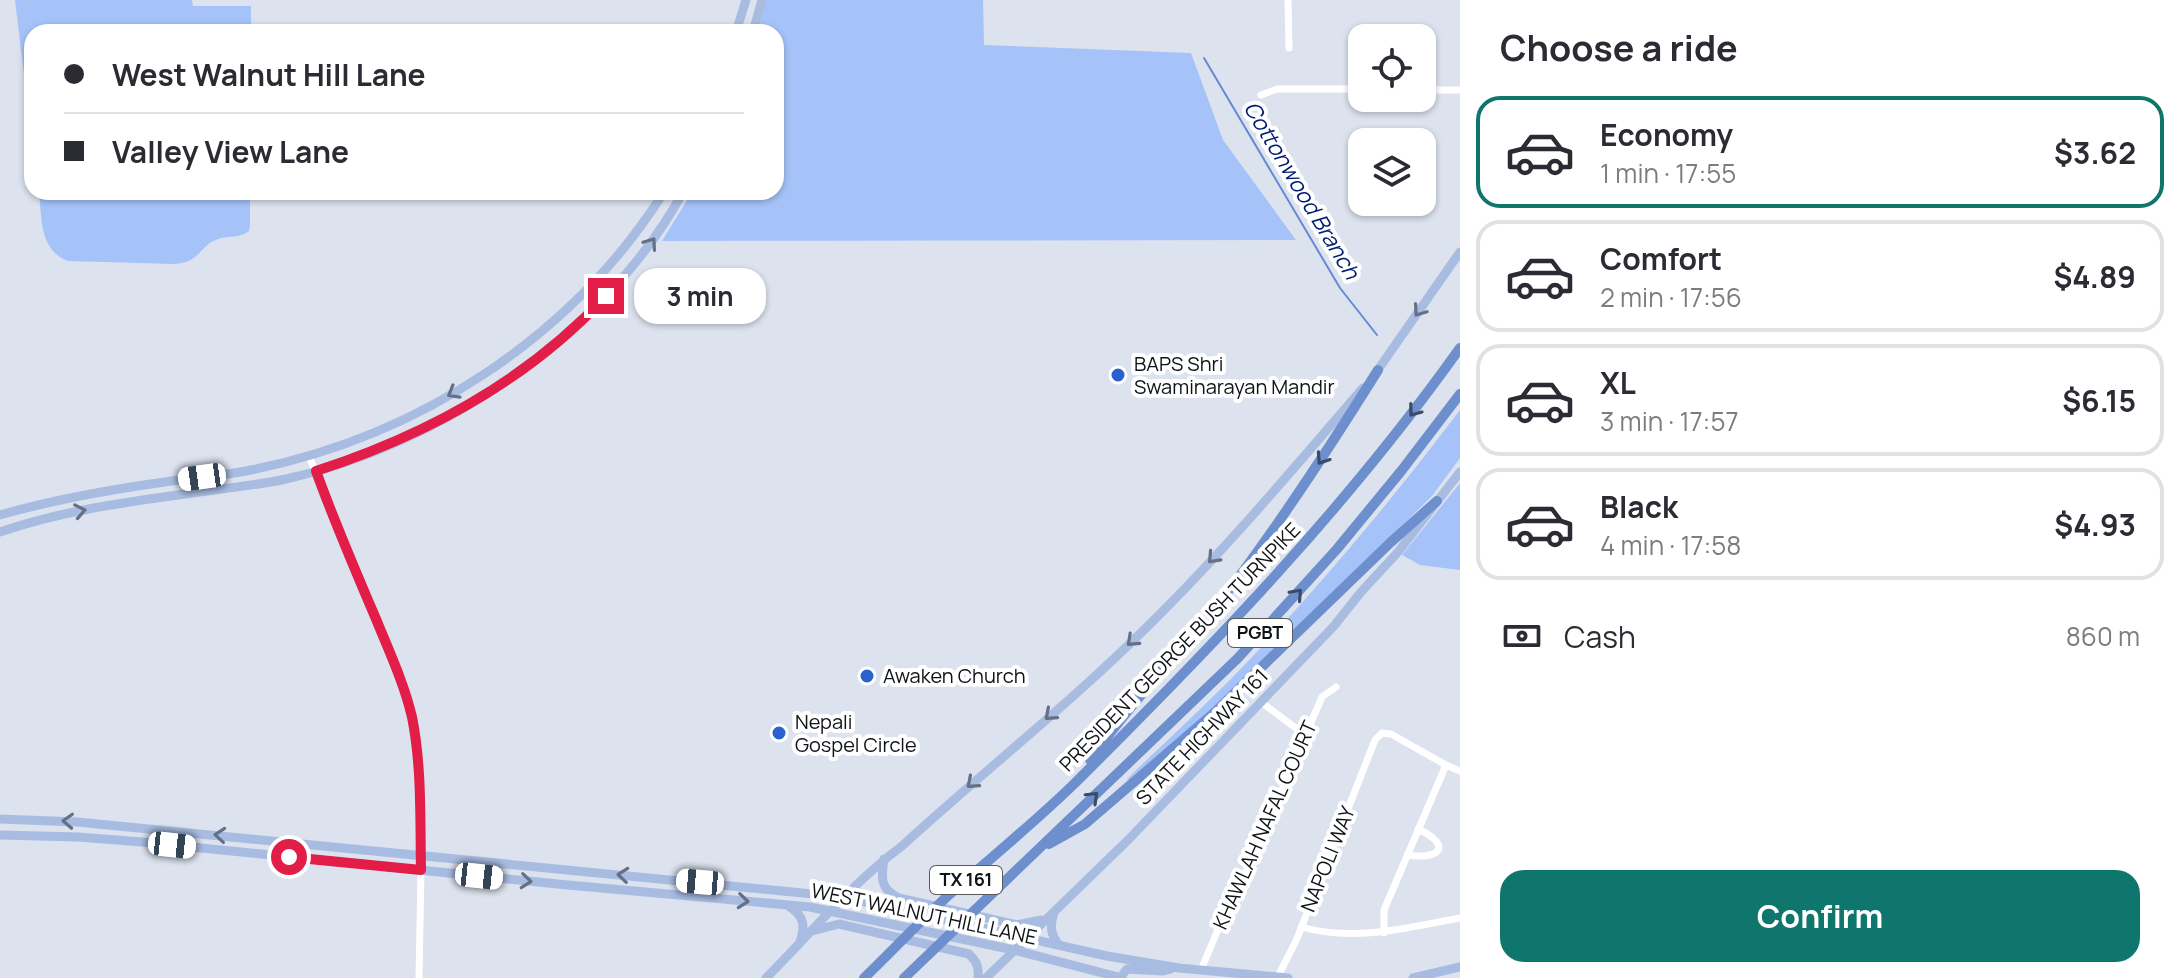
<!DOCTYPE html>
<meta charset="utf-8">
<style>
:root{--surface:#fff;--page:#f7f7f7;--text:#2b2b33;--muted:#7c7c81;--line:#e1e1e2;--accent:#0f766e}
body{margin:0;font-family:Manrope,sans-serif;background:var(--page);color:var(--text);height:100vh;display:flex;flex-direction:column;font-size:30px;white-space:nowrap}
*{box-sizing:border-box;margin:0}
p{font-size:26px;color:var(--muted)}
.icon{flex:none;width:44px;height:44px;fill:none;stroke:currentColor;stroke-width:2;stroke-linecap:round;stroke-linejoin:round}
.map{position:relative;flex:1;overflow:hidden}
.side{display:flex;flex-direction:column;background:var(--surface);width:720px}
.side>*{flex:none}
.guide{position:absolute;left:24px;top:24px;width:760px;height:176px;border-radius:24px;box-shadow:0 2px 6px #0004;display:grid;align-content:center;height:176px;padding:0 40px;background:var(--surface)}
.buttons{position:absolute;left:1348px;top:24px;display:grid;gap:16px}
.buttons a{display:grid;place-items:center;width:88px;height:88px;border-radius:16px;background:var(--surface);box-shadow:0 2px 6px #0004;font-size:40px}
.end{position:absolute;width:36px;height:36px;margin:-18px;border:10px solid #e11d48;background:#fff;box-shadow:0 0 0 4px #fff}
.from{border-radius:50%}
.bubble{position:absolute;height:56px;border-radius:24px;background:var(--surface);box-shadow:0 2px 6px #0004;font-size:26px;font-weight:700;line-height:56px;text-align:center}
.car{position:absolute;width:24px;height:48px;margin:-24px -12px;border-radius:10px;box-shadow:0 0 6px 2px #0007;background:linear-gradient(#fff 24%,#345 0 40%,#fff 0 76%,#345 0 86%,#fff 0)}
.guide b{display:flex;align-items:center;gap:28px;height:76px;font-size:30px}
.guide b+b{border-top:2px solid var(--line)}
.guide i{width:20px;height:20px;background:var(--text)}
ul{padding:0;list-style:none}
li{display:flex;align-items:center;gap:24px;height:112px;margin:0 16px 12px;padding:0 24px;border:4px solid var(--line);border-radius:24px}
li div{flex:1}
li b{display:block;font-size:30px}
li em{font-style:normal;font-weight:700}
li.active{border-color:var(--accent)}
li>.icon{width:72px;height:72px;stroke-width:1.5}
h2{padding:0 40px;font-size:36px;line-height:96px}
.pay{display:flex;align-items:center;gap:20px;height:88px;padding:0 40px;font-size:30px}
.pay p{margin-inline-start:auto}
.action{display:flex;gap:16px;margin-top:auto;padding:16px 40px}
.action a{flex:1;height:92px;border-radius:24px;background:var(--accent);color:#fff;font-size:32px;font-weight:700;line-height:92px;text-align:center}
main{display:flex;flex:1;min-height:0}
.map>svg:first-child{display:block}
.green{fill:#a5c3f9}
.lines{fill:none;stroke-linecap:round;stroke-linejoin:round}
.stream{stroke:#648ad4;stroke-width:2}
.minor{stroke:#fff;stroke-width:7}
.major{stroke:#a8bce1;stroke-width:9}
.highway{stroke:#6e8fcd;stroke-width:10}
.oneway{stroke:#647086}
.oneway2{stroke:#3a4b68}
.route{stroke:#e11d48;stroke-width:10}
.poi-dot{fill:#2b61cf;stroke:#fff;stroke-width:3}
.labels{text-anchor:middle;stroke-width:8;stroke-linejoin:round;paint-order:stroke}
.shield{fill:#fff;stroke:#585a5c;stroke-width:2}
.shield-label{font-size:18px;font-weight:bold;fill:#101316}
.poi-label{font-size:20px;fill:#101316;stroke:#fff;text-anchor:start}
.street-label{font-size:20px;fill:#101316;stroke:#fff}
.water-label{font-size:22px;font-style:italic;fill:#001c71;stroke:#fff}
</style>
<main>
<div class="map">
<svg width="1460" height="978" viewBox="0 0 1460 978">
<rect width="100%" height="100%" fill="#dce2ee"/>
<!-- green -->
<path class="green" d="M15,0h177l1,6h58v26h-219v108z
M766,0h217l1,45 207,8 32,87 73,100 -634,1 30,-49h84v-160h-18z
M39,192h211v34l-1,5c-10,8 -20,4 -31,8 -20,7 -16,23 -44,25l-106,-3c-29,-11 -26,-43 -29,-69z
M1460,410v48l-28,38 -105,104 -113,107 -86,73 -1,-1c42,-41 86,-80 126,-123 74,-78 142,-160 207,-246z
M1460,483v87l-40,-5 -18,-10z"/>
<g class="lines">
<!-- stream -->
<path class="stream" d="M1204,58l136,230 37,47"/>
<!-- minor -->
<path class="minor" d="M1288,0l1,48
M1422,90h38
M1261,95l16,-6h85
M309,456l87,213 16,49 7,57 2,95 -2,108
M1261,702l44,33
M1407,855c32,5 47,-9 11,-26
M1301,927c54,15 105,1 159,-9
M1384,933v-23l62,-145
M1201,970l33,-79 13,-21 75,-173 14,-10
M1277,978l19,-37 79,-201 7,-7 9,1 55,31 14,6"/>
<!-- major -->
<path class="major" d="M736,32l10,-32
M753,32l9,-32
M1375,374l85,-122
M0,515c59,-17 119,-27 179,-35 24,-4 49,-5 72,-10 169,-34 321,-133 413,-278
M0,532c69,-24 143,-32 214,-42 24,-3 49,-6 72,-11 155,-34 321,-147 397,-287
M0,819l77,3 766,75 264,59 72,12 109,10
M0,835l78,2 64,5 426,43 242,22 204,43 108,28
M884,859c-3,19 -4,30 15,39l118,27 24,-5
M790,907c15,10 15,20 10,35
M1054,912c-4,14 -4,22 5,33
M812,931l27,-7 130,30c8,8 10,13 9,24
M766,978c45,-45 85,-94 136,-132 82,-75 170,-144 249,-223 75,-74 143,-155 212,-235
M986,978l142,-138 206,-214 27,-34 37,-40 62,-80
M1120,978l7,-9 36,2 8,-2
M1413,978l47,-11"/>
<!-- highway -->
<path class="highway" d="M1090,760c45,-63 99,-118 146,-179 51,-68 97,-139 142,-211
M1049,844l36,-20 129,-111 177,-171 46,-41
M864,978c29,-28 57,-58 87,-85 41,-36 84,-71 123,-109 138,-137 273,-277 386,-436
M904,978l334,-320 99,-109 65,-79 58,-76"/>
</g>
<!-- one-way arrows -->
<defs><path id="oneway-chevron" d="M-2-3.5L2.5 0L-2 3.5" fill="none" stroke-width="1.6" stroke-linecap="round" stroke-linejoin="round" transform="scale(2)"/></defs>
<g class="oneway">
<use href="#oneway-chevron" transform="translate(651 243) rotate(-55)"/>
<use href="#oneway-chevron" transform="translate(1419 311) rotate(125)"/>
<use href="#oneway-chevron" transform="translate(453 393) rotate(150)"/>
<use href="#oneway-chevron" transform="translate(80 511) rotate(-11)"/>
<use href="#oneway-chevron" transform="translate(1213 558) rotate(133)"/>
<use href="#oneway-chevron" transform="translate(1132 641) rotate(137)"/>
<use href="#oneway-chevron" transform="translate(1050 715) rotate(139)"/>
<use href="#oneway-chevron" transform="translate(972 783) rotate(139)"/>
<use href="#oneway-chevron" transform="translate(68 821) rotate(-177)"/>
<use href="#oneway-chevron" transform="translate(220 835) rotate(-175)"/>
<use href="#oneway-chevron" transform="translate(623 875) rotate(-174)"/>
<use href="#oneway-chevron" transform="translate(526 881) rotate(6)"/>
<use href="#oneway-chevron" transform="translate(743 901) rotate(6)"/>
</g>
<g class="oneway2">
<use href="#oneway-chevron" transform="translate(1414 411) rotate(127)"/>
<use href="#oneway-chevron" transform="translate(1322 459) rotate(124)"/>
<use href="#oneway-chevron" transform="translate(1297 594) rotate(-48)"/>
<use href="#oneway-chevron" transform="translate(1093 797) rotate(-44)"/>
</g>
<g class="lines">
<!-- route -->
<path class="route" d="M289,857l132,13c-1,-50 1,-103 -9,-153 -8,-34 -23,-66 -36,-98 -21,-49 -42,-98 -60,-148 108,-35 212,-91 290,-175"/>
</g>
<!-- markers -->
<g class="poi-dot">
<circle cx="1118" cy="375" r="8"/>
<circle cx="867" cy="676" r="8"/>
<circle cx="779" cy="733" r="8"/>
</g>
<g class="labels">
<!-- shield labels -->
<g class="shield">
<rect x="1228" y="619" width="64" height="28" rx="6"/>
<rect x="930" y="866" width="72" height="28" rx="6"/>
</g>
<g class="shield-label">
<text x="1260" y="639">PGBT</text>
<text x="966" y="886">TX 161</text>
</g>
<!-- poi labels -->
<g class="poi-label">
<text x="1134" y="371">BAPS Shri<tspan x="1134" dy="23">Swaminarayan Mandir</tspan></text>
<text x="883" y="683">Awaken Church</text>
<text x="795" y="729">Nepali<tspan x="795" dy="23">Gospel Circle</tspan></text>
</g>
<!-- street labels -->
<g class="street-label">
<text transform="translate(1180 647) rotate(-46)" y="7">PRESIDENT GEORGE BUSH TURNPIKE</text>
<text transform="translate(1202 737) rotate(-46)" y="7">STATE HIGHWAY 161</text>
<text transform="translate(1265 825) rotate(-66)" y="7">KHAWLAH NAFAL COURT</text>
<text transform="translate(1328 859) rotate(-68)" y="7">NAPOLI WAY</text>
<text transform="translate(924 914) rotate(12)" y="7">WEST WALNUT HILL LANE</text>
</g>
<!-- water labels -->
<g class="water-label">
<text transform="translate(1302 190) rotate(59)" y="8">Cottonwood Branch</text>
</g>
</g>
</svg>
<div class="buttons">
<a><svg class="icon" aria-label="locate" viewBox="0 0 24 24"><circle cx="12" cy="12" r="6"/><path d="M12 2v4M12 18v4M2 12h4M18 12h4"/></svg></a>
<a><svg class="icon" aria-label="layers" viewBox="0 0 24 24"><path d="M12 4l9 5-9 5-9-5zM3 14l9 5 9-5"/></svg></a>
</div>
<i class="end from" style="left:289px;top:857px"></i>
<i class="end" style="left:606px;top:296px"></i>
<div class="bubble" style="left:634px;top:268px;width:132px">3 min</div>
<i class="car" style="left:202px;top:477px;rotate:262deg"></i>
<i class="car" style="left:172px;top:845px;rotate:96deg"></i>
<i class="car" style="left:479px;top:876px;rotate:96deg"></i>
<i class="car" style="left:700px;top:882px;rotate:275deg"></i>
<div class="guide">
<b><i class="from"></i>West Walnut Hill Lane</b>
<b><i></i>Valley View Lane</b>
</div>
</div>
<section class="side">
<h2>Choose a ride</h2>
<ul>
<li class="active"><svg class="icon" aria-label="car" viewBox="0 0 24 24"><path d="M5 17H2v-5l4-1 3-4h7l3 4 3 1v5h-3M9 17h6M6 11h13"/><circle cx="7" cy="17" r="2"/><circle cx="17" cy="17" r="2"/></svg><div><b>Economy</b><p>1 min · 17:55</p></div><em>$3.62</em></li>
<li><svg class="icon" aria-label="car" viewBox="0 0 24 24"><path d="M5 17H2v-5l4-1 3-4h7l3 4 3 1v5h-3M9 17h6M6 11h13"/><circle cx="7" cy="17" r="2"/><circle cx="17" cy="17" r="2"/></svg><div><b>Comfort</b><p>2 min · 17:56</p></div><em>$4.89</em></li>
<li><svg class="icon" aria-label="car" viewBox="0 0 24 24"><path d="M5 17H2v-5l4-1 3-4h7l3 4 3 1v5h-3M9 17h6M6 11h13"/><circle cx="7" cy="17" r="2"/><circle cx="17" cy="17" r="2"/></svg><div><b>XL</b><p>3 min · 17:57</p></div><em>$6.15</em></li>
<li><svg class="icon" aria-label="car" viewBox="0 0 24 24"><path d="M5 17H2v-5l4-1 3-4h7l3 4 3 1v5h-3M9 17h6M6 11h13"/><circle cx="7" cy="17" r="2"/><circle cx="17" cy="17" r="2"/></svg><div><b>Black</b><p>4 min · 17:58</p></div><em>$4.93</em></li>
</ul>
<div class="pay"><svg class="icon" aria-label="cash" viewBox="0 0 24 24"><path d="M3 7h18v10H3z"/><circle cx="12" cy="12" r="2"/></svg>Cash<p>860 m</p></div>
<div class="action"><a>Confirm</a></div>
</section>
</main>
